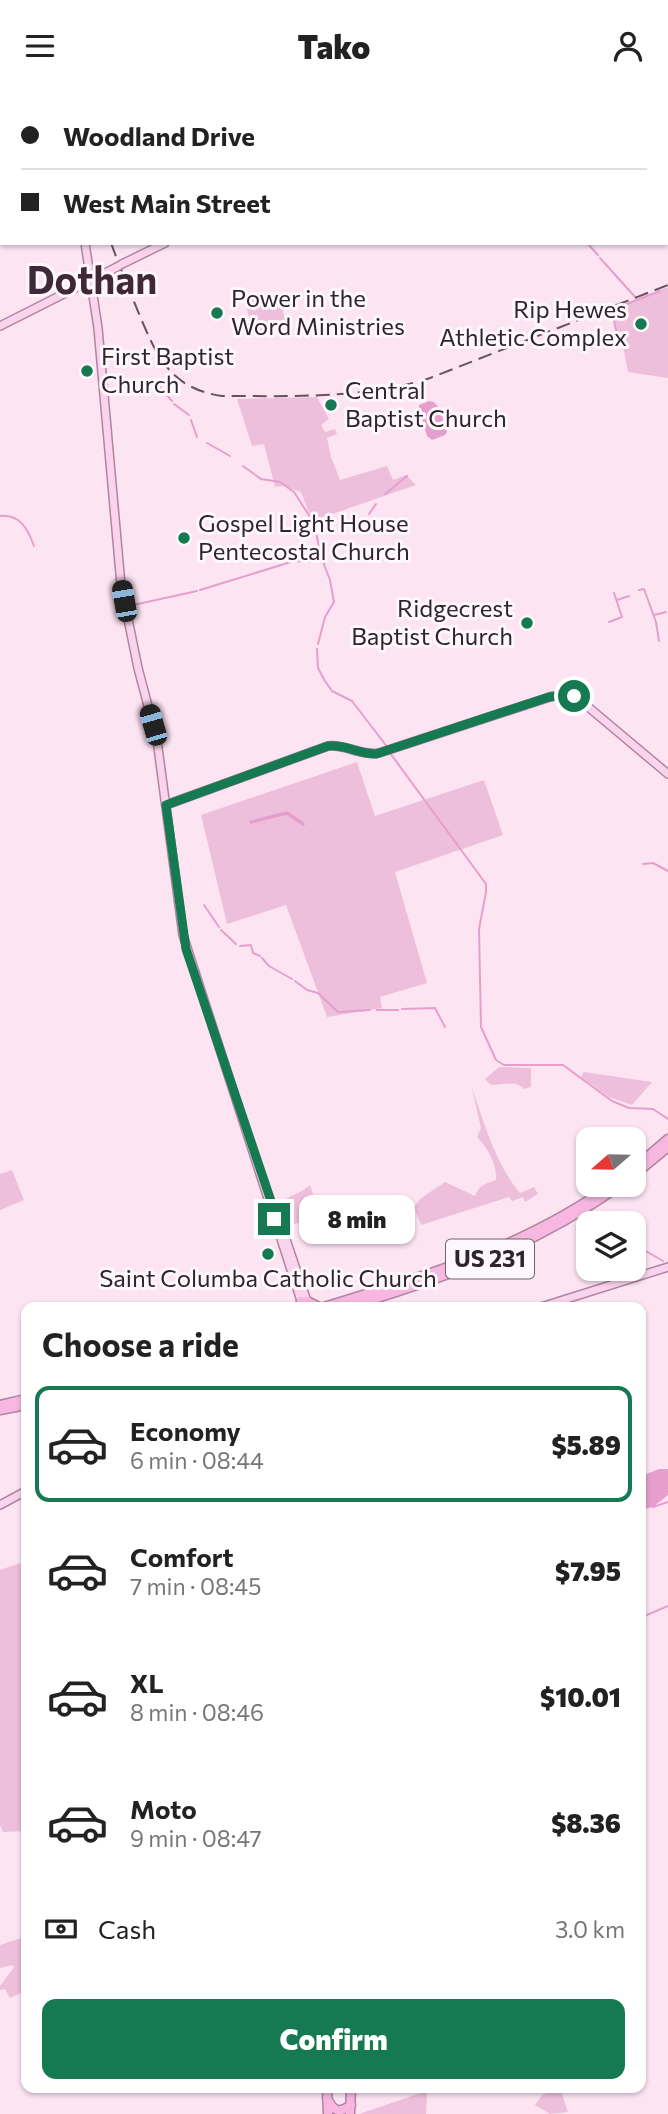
<!DOCTYPE html>
<meta charset="utf-8">
<style>
:root{--surface:#fff;--page:#f2f2f2;--text:#222;--muted:#767676;--line:#e0e0e0;--accent:#157952}
body{margin:0;font-family:Commissioner,sans-serif;background:var(--page);color:var(--text);height:100vh;display:flex;flex-direction:column;font-size:26px;white-space:nowrap}
*{box-sizing:border-box;margin:0}
p{font-size:23px;color:var(--muted)}
.icon{flex:none;width:38px;height:38px;fill:none;stroke:currentColor;stroke-width:2;stroke-linecap:round;stroke-linejoin:round}
.map{position:relative;flex:1;overflow:hidden}
.sheet{position:absolute;left:21px;top:1211px;width:625px;height:791px;display:flex;flex-direction:column;background:var(--surface);border-radius:14px;box-shadow:0 2px 5px #0004}
.sheet>*{flex:none}
.banner{position:absolute;left:0px;top:0px;width:668px;height:154px;box-shadow:0 2px 5px #0004;display:grid;align-content:center;height:154px;padding:0 21px;background:var(--surface)}
.needle{width:46px;rotate:250deg}
.fabs{position:absolute;left:576px;top:1036px;display:grid;gap:14px}
.fabs a{display:grid;place-items:center;width:70px;height:70px;border-radius:14px;background:var(--surface);box-shadow:0 2px 5px #0004;font-size:35px}
.end{position:absolute;width:32px;height:32px;margin:-16px;border:9px solid #157952;background:#fff;box-shadow:0 0 0 4px #fff}
.from{border-radius:50%}
.bubble{position:absolute;height:49px;border-radius:14px;background:var(--surface);box-shadow:0 2px 5px #0004;font-size:23px;font-weight:800;line-height:49px;text-align:center}
.car{position:absolute;width:21px;height:42px;margin:-21px -10px;border-radius:9px;box-shadow:0 0 5px 2px #0007;background:linear-gradient(#222 24%,#8ab4d8 0 40%,#222 0 76%,#8ab4d8 0 86%,#222 0)}
.banner b{display:flex;align-items:center;gap:24px;height:66px;font-size:26px}
.banner b+b{border-top:2px solid var(--line)}
.banner i{width:18px;height:18px;background:var(--text)}
ul{padding:0;list-style:none}
li{display:flex;align-items:center;gap:21px;height:116px;margin:0 14px 10px;padding:0 7px;border:4px solid transparent;border-radius:14px}
li div{flex:1}
li b{display:block;font-size:26px}
li em{font-style:normal;font-weight:800}
li.selected{border-color:var(--accent)}
li>.icon{width:63px;height:63px;stroke-width:1.5}
h2{padding:0 21px;font-size:32px;line-height:84px}
.pay{display:flex;align-items:center;gap:18px;height:77px;padding:0 21px;font-size:26px}
.pay p{margin-inline-start:auto}
.button{display:flex;gap:14px;margin-top:auto;padding:14px 21px}
.button a{flex:1;height:80px;border-radius:14px;background:var(--accent);color:#fff;font-size:28px;font-weight:800;line-height:80px;text-align:center}
header{display:flex;justify-content:space-between;align-items:center;height:91px;padding:0 21px;background:var(--surface);font-size:32px;font-weight:800}
.map>svg:first-child{display:block}
.green{fill:#edbfdb}
.water{fill:#e69fcd}
.lines{fill:none;stroke-linecap:round;stroke-linejoin:round}
.stream{stroke:#e69fcd;stroke-width:2}
.canal{stroke:#e69fcd;stroke-width:3.5}
.major-casing{stroke:#b184a1;stroke-width:10}
.highway-casing{stroke:#b184a1;stroke-width:11}
.major{stroke:#fad4ec;stroke-width:7}
.highway{stroke:#f7b7e0;stroke-width:8}
.rail{stroke:#64545e;stroke-width:2;stroke-dasharray:14 7;stroke-linecap:butt}
.major-bridge-casing{stroke:#b184a1;stroke-width:10;stroke-linecap:butt}
.major-bridge{stroke:#fad4ec;stroke-width:7}
.route{stroke:#157952;stroke-width:9}
.poi-dot{fill:#157952;stroke:#fef7fb;stroke-width:2.5}
.labels{text-anchor:middle;stroke-width:6;stroke-linejoin:round;paint-order:stroke}
.shield{fill:#fef7fb;stroke:#6e636a;stroke-width:2}
.shield-label{font-size:23px;font-weight:bold;fill:#30242c}
.poi-label{font-size:24px;fill:#30242c;stroke:#fef7fb;text-anchor:start}
.town-label{font-size:38px;font-weight:bold;fill:#3f2837;stroke:#fef7fb}
</style>
<header><svg class="icon" aria-label="menu" viewBox="0 0 24 24"><path d="M4 6h16M4 12h16M4 18h16"/></svg>Tako<svg class="icon" aria-label="person" viewBox="0 0 24 24"><circle cx="12" cy="8" r="4"/><path d="M4 21q1-7 8-7t8 7"/></svg></header>
<div class="map">
<svg width="668" height="2023" viewBox="0 0 668 2023">
<rect width="100%" height="100%" fill="#fde4f3"/>
<!-- green -->
<path class="green" d="M668,196v91l-40,-6 -6,-31 -4,-3 -8,-29z
M278,205l8,26 -32,11 -10,-33 10,-3 3,6z
M317,306l12,22 -8,6 4,7 10,-3 2,5 -10,4 4,19 9,23 47,-14 6,14 13,-5 10,10 -104,36 -11,-29 -17,-6 -9,1 -11,-43 -12,2 -15,-47z
M357,671l18,54 109,-36 19,55 -108,37 32,111 -47,14 2,11 -55,9 -41,-112 -59,19 -26,-109z
M499,976l32,1v19l-7,2c-8,-9 -22,-4 -33,-4l-6,-6z
M584,981l68,10 -20,23 -23,-8 -28,-20z
M472,997c12,35 24,77 48,105l14,-6 4,7 -13,8 -2,-5 -11,4 -3,-4 -88,28 -7,-18 6,-8 25,-17 30,14c4,-11 9,-12 21,-16 1,-15 -8,-32 -19,-43l4,-9z
M12,1079l12,30 -24,10v-36z
M310,1094l10,30 -34,12 -8,-22c8,-9 22,-11 32,-20z
M26,1470v270l-23,1 -3,-7v-255z
M21,1847c5,11 8,21 3,32l2,7v14l-16,7 -5,-9 -5,1v-4l14,-19 -2,-2 -12,3v-23z
M560,1997l8,24 -18,2 -15,-9 7,-10z
M427,2000l-1,23h-67z"/>
<!-- water -->
<path class="water" d="M429,310l5,1 6,7 7,23 -2,3 -13,5 -5,-4 -8,-27v-4z
M659,1378h9v26l-15,12 -12,3v-34z"/>
<g class="lines">
<!-- stream -->
<path class="stream" d="M587,152l11,12
M600,167l36,40
M612,220l6,29
M601,223l59,-23
M589,251l25,-9
M157,293l15,17
M174,313l15,11
M191,329l6,17
M207,352l23,13
M243,375l18,13 19,3 14,10 18,28
M385,403l22,-18
M369,423l7,-10
M0,425c20,-2 28,13 34,30
M314,433l6,27 5,12
M200,499l94,-29 29,1 7,18 4,22 -9,15 -7,27
M639,499l5,-1 12,33 3,19
M617,509l12,-4
M129,515l68,-15
M654,524l12,-3
M609,531l13,-5 -8,-24
M317,558l1,19 7,13 7,10 20,10 36,47
M390,662l96,131v8l-7,37 2,98 15,33 8,5h59l49,36 17,7 24,1 15,10
M643,773l10,-1 15,8
M204,814l15,22
M221,839l15,14
M240,855l11,-1 2,8 7,3
M262,867l7,8 23,13
M295,890l12,9 11,3 20,19 32,-2
M402,918l33,-1 10,19
M377,919h21
M637,1155l26,15
M653,1416l15,-5
M640,1527l28,-12"/>
<!-- canal -->
<path class="canal" d="M251,731l36,-9 16,11"/>
<!-- major casing -->
<g class="major-casing">
<path id="major" d="M44,0v2
M49,0v2
M523,0v2
M76,2v-2
M667,43h1
M85,152l13,85 23,257 17,83 19,72 26,195 120,372
M122,173l43,-21
M0,235l117,-59
M166,714l162,-59c18,-2 32,10 51,7l174,-57 19,2 15,8 81,68
M281,1134l28,82
M541,1216l127,-40
M0,1414l26,-14"/>
</g>
<!-- highway casing -->
<g class="highway-casing">
<path id="highway" d="M634,1077l34,-29
M634,1084l34,-28
M307,1210l12,6
M300,1216l1,-6
M324,1216c101,-31 200,-59 287,-122
M348,1216c103,-31 184,-60 273,-122
M0,1314l26,-6
M0,1319l26,-5
M327,1997l1,26
M327,2007c6,13 12,16 24,7
M350,2023l1,-26"/>
</g>
<!-- major -->
<use href="#major" class="major"/>
<!-- highway -->
<use href="#highway" class="highway"/>
<!-- rail -->
<path class="rail" d="M0,14l2,2
M111,152c8,22 17,44 26,66 19,45 31,79 85,87 66,0 145,3 208,-18l238,-93"/>
<!-- major-bridge casing -->
<g class="major-bridge-casing">
<path id="major-bridge" d="M117,176l5,-3"/>
</g>
<!-- major-bridge -->
<use href="#major-bridge" class="major-bridge"/>
</g>
<g class="lines">
<!-- route -->
<path class="route" d="M274,1128l-2,-15 -86,-255 -20,-144 162,-59c17,-2 31,8 48,8l173,-57 12,-1 15,4 -2,-4"/>
</g>
<!-- markers -->
<g class="poi-dot">
<circle cx="217" cy="222" r="7"/>
<circle cx="641" cy="233" r="7"/>
<circle cx="87" cy="280" r="7"/>
<circle cx="331" cy="314" r="7"/>
<circle cx="184" cy="447" r="7"/>
<circle cx="527" cy="532" r="7"/>
<circle cx="268" cy="1163" r="7"/>
</g>
<g class="labels">
<!-- shield labels -->
<rect class="shield" x="446" y="1148.5" width="88" height="39" rx="5"/>
<g class="shield-label">
<text x="490" y="1176">US 231</text>
</g>
<!-- poi labels -->
<g class="poi-label">
<text x="231" y="216">Power in the<tspan x="231" dy="28">Word Ministries</tspan></text>
<text x="627" y="227" text-anchor="end">Rip Hewes<tspan x="627" dy="28">Athletic Complex</tspan></text>
<text x="101" y="274">First Baptist<tspan x="101" dy="28">Church</tspan></text>
<text x="345" y="308">Central<tspan x="345" dy="28">Baptist Church</tspan></text>
<text x="198" y="441">Gospel Light House<tspan x="198" dy="28">Pentecostal Church</tspan></text>
<text x="513" y="526" text-anchor="end">Ridgecrest<tspan x="513" dy="28">Baptist Church</tspan></text>
<text x="268" y="1196" text-anchor="middle">Saint Columba Catholic Church</text>
</g>
<!-- town labels -->
<g class="town-label">
<text x="92" y="203">Dothan</text>
</g>
</g>
</svg>
<div class="fabs">
<a><svg class="needle" viewBox="-14 -14 28 28"><path d="M0-13l5 13h-10z" fill="#e53935"/><path d="M0 13l5-13h-10z" fill="#767676"/></svg></a>
<a><svg class="icon" aria-label="layers" viewBox="0 0 24 24"><path d="M12 4l9 5-9 5-9-5zM3 14l9 5 9-5"/></svg></a>
</div>
<i class="end from" style="left:574px;top:605px"></i>
<i class="end" style="left:274px;top:1128px"></i>
<div class="bubble" style="left:299px;top:1104px;width:116px">8 min</div>
<i class="car" style="left:124px;top:510px;rotate:350deg"></i>
<i class="car" style="left:153px;top:634px;rotate:344deg"></i>
<div class="banner">
<b><i class="from"></i>Woodland Drive</b>
<b><i></i>West Main Street</b>
</div>
<section class="sheet">
<h2>Choose a ride</h2>
<ul>
<li class="selected"><svg class="icon" aria-label="car" viewBox="0 0 24 24"><path d="M5 17H2v-5l4-1 3-4h7l3 4 3 1v5h-3M9 17h6M6 11h13"/><circle cx="7" cy="17" r="2"/><circle cx="17" cy="17" r="2"/></svg><div><b>Economy</b><p>6 min · 08:44</p></div><em>$5.89</em></li>
<li><svg class="icon" aria-label="car" viewBox="0 0 24 24"><path d="M5 17H2v-5l4-1 3-4h7l3 4 3 1v5h-3M9 17h6M6 11h13"/><circle cx="7" cy="17" r="2"/><circle cx="17" cy="17" r="2"/></svg><div><b>Comfort</b><p>7 min · 08:45</p></div><em>$7.95</em></li>
<li><svg class="icon" aria-label="car" viewBox="0 0 24 24"><path d="M5 17H2v-5l4-1 3-4h7l3 4 3 1v5h-3M9 17h6M6 11h13"/><circle cx="7" cy="17" r="2"/><circle cx="17" cy="17" r="2"/></svg><div><b>XL</b><p>8 min · 08:46</p></div><em>$10.01</em></li>
<li><svg class="icon" aria-label="car" viewBox="0 0 24 24"><path d="M5 17H2v-5l4-1 3-4h7l3 4 3 1v5h-3M9 17h6M6 11h13"/><circle cx="7" cy="17" r="2"/><circle cx="17" cy="17" r="2"/></svg><div><b>Moto</b><p>9 min · 08:47</p></div><em>$8.36</em></li>
</ul>
<div class="pay"><svg class="icon" aria-label="cash" viewBox="0 0 24 24"><path d="M3 7h18v10H3z"/><circle cx="12" cy="12" r="2"/></svg>Cash<p>3.0 km</p></div>
<div class="button"><a>Confirm</a></div>
</section>
</div>
